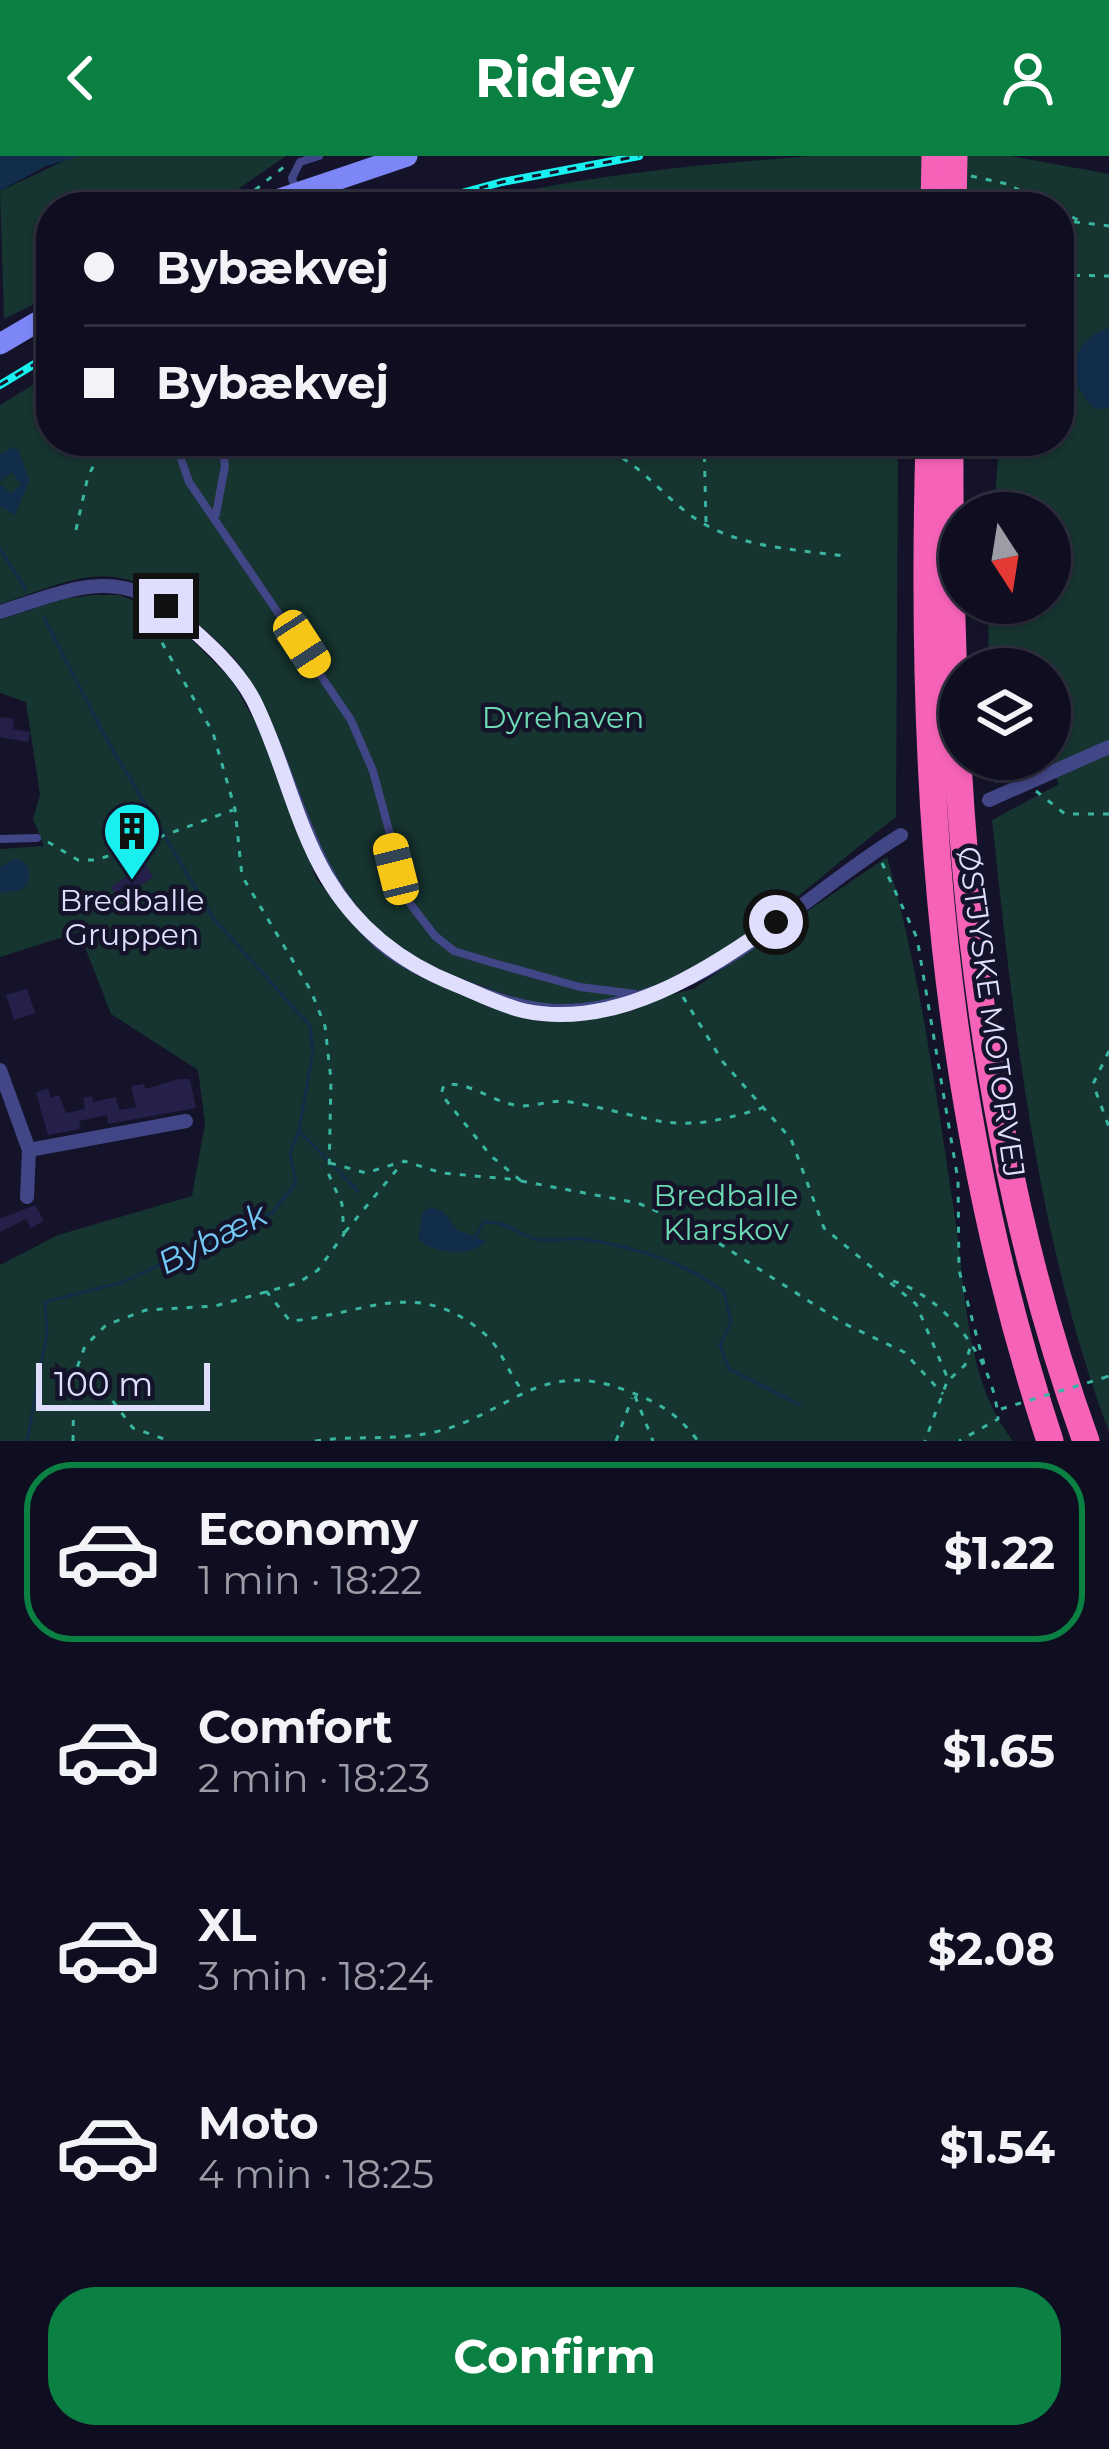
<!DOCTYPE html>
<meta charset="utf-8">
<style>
:root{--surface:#0f0e20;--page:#1d1c2d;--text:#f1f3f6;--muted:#9b9ca5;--line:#2f2e3e;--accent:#0b8043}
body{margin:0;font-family:Montserrat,sans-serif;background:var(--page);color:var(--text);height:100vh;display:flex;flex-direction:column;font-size:45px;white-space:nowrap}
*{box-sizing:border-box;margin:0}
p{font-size:39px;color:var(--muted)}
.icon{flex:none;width:66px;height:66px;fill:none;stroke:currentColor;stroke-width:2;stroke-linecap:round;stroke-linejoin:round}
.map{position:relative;height:1285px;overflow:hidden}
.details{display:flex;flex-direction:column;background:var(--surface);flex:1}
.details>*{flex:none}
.top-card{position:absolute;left:36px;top:36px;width:1038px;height:264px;border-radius:48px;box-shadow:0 3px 9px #0004,0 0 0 3px var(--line);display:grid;align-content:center;height:264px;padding:0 48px;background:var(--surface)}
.needle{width:78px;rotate:168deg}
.fabs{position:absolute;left:939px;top:336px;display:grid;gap:24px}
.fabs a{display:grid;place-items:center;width:132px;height:132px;border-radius:50%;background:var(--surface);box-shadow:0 3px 9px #0004,0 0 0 3px var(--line);font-size:60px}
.scale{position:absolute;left:36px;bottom:30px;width:174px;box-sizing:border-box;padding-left:12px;border:6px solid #dfdefd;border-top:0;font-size:33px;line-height:42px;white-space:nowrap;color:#dfdefd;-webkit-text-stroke:9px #14132a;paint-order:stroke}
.end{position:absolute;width:54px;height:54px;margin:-27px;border:15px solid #dfdefd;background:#111;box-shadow:0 0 0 6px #111}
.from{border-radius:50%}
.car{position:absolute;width:36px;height:72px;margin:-36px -18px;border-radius:15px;box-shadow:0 0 9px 3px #0007;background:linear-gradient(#f5c518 24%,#345 0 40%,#f5c518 0 76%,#345 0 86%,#f5c518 0)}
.top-card b{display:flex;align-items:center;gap:42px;height:114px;font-size:45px}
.top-card b+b{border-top:3px solid var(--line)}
.top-card i{width:30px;height:30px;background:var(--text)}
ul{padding:21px 0 0;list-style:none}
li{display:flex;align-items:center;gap:36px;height:180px;margin:0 24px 18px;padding:0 24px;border:6px solid transparent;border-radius:48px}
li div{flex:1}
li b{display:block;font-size:45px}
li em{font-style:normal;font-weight:700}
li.active{border-color:var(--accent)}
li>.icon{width:108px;height:108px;stroke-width:1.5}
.button{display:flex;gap:24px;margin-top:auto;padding:24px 48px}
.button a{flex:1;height:138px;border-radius:48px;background:var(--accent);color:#fff;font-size:48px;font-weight:700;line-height:138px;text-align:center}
header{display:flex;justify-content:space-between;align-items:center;height:156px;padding:0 48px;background:var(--accent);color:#fff;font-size:54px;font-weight:700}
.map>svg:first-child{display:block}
.green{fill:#163430}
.water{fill:#112d4a}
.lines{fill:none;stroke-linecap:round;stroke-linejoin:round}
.stream{stroke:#112d4a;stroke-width:3}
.building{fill:#24204a}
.path{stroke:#39b6a1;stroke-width:3;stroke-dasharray:6 9;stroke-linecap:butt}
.lane{stroke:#414686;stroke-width:8}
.street{stroke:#414686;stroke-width:14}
.secondary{stroke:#7c86f7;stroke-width:21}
.highway{stroke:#f562b8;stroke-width:27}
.rail-casing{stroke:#17f0ee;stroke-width:8}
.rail{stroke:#14132a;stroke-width:3;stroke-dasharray:9;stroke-linecap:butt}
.path-bridge{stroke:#39b6a1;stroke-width:3;stroke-dasharray:6 9;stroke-linecap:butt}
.highway-bridge{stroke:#f562b8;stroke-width:27}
.route{stroke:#dfdefd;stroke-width:15}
.labels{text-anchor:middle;stroke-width:9;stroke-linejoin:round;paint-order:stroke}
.park-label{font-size:30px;fill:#6ddab3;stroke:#14132a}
.poi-label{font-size:30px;fill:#dfdefd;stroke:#14132a}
.street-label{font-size:30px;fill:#dfdefd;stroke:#14132a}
.water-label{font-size:33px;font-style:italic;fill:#73c8f6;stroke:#14132a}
</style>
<header><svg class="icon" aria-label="back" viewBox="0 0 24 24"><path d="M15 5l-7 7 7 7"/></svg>Ridey<svg class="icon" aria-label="person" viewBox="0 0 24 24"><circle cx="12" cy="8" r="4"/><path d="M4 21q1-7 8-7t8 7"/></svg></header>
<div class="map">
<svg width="1109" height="1285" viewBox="0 0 1109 1285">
<rect width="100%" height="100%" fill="#14132a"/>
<!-- green -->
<path class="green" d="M0,0h286l-74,51h-161v89l-47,23 -4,-128 68,-32z
M812,0h199l98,18v1258c-73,-195 -95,-406 -117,-612l67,-36 -9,-18 -55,18 -1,-25h56v-90h-61l-1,-66h62v-90h-56l5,-72h60v-234h-603c117,-31 235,-42 356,-51z
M51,218v67h847l-2,376c-72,55 -144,126 -228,164 -73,32 -118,32 -191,3 -30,-11 -65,-22 -90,-43 -82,-69 -87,-177 -138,-263 -15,-23 -36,-41 -56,-59 -22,-21 -48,-38 -79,-42 -36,-5 -80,17 -114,27v-199z
M93,439h26l45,17 68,68 28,51 57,149 40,49 59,42 107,45 46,5 124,-32 194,-132c33,116 49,235 67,354 12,75 10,168 59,230h-1013v-176l58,-30 134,-39 13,-73 -7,-53 -87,-56 -32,-82 -79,25v-108l44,-3 -11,-27 7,-24 -14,-93 -26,-9v-73l63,-21z"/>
<!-- water -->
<path class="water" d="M0,0h81l-35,10 -46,25z
M1109,172v80l-14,1c-30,-26 -26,-70 14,-81z
M13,291l6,3 10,31 -14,34 -15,-9v-22l11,9 10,-8 -9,-13 -12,10v-27z
M17,702l11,8 1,14 -7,10 -22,3v-26z
M431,1051l13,5 13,18 29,11c-18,18 -50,13 -68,-2l5,-28z"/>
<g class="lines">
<!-- stream -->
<path class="stream" d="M0,393l26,41
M300,976l58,59
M476,1080l8,-14c24,-1 31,12 52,17 17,4 31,-2 48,0 51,9 98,21 140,53l7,30 -11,23 9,24 71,36
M27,1285l20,-107 -2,-32 78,-20 149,-69 24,-30 -6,-31 9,-21 14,-80 -3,-25 -96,-107 -106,-177 -64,-124"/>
</g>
<!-- building -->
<path class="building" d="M0,561l14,2 -1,10 17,3 -2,10 -28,-5z
M145,708l8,13 -34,23 -8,-13z
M27,833l8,24 -21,7 -8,-25z
M179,923h11l6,29 -88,16 -1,-9 -28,6 2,8 -33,6 -12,-42 12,-5 3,10 8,-3 7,18 19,-4 -2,-11 9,-2 1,6 23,-5 3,13 17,-3 -5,-21 13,-2 1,5z
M35,1049l9,16 -13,7 -5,-9 -26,13v-13z"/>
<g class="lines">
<!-- path -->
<path class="path" d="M971,20l36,8 46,23
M255,34l35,-28
M737,51l47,-5 46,5
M1059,54l19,10
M1059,64l50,6
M1059,119l50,1
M581,285c61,14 78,58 125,84 41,23 94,25 139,31
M704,285l2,81
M76,374l12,-54 19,-35
M1036,635l29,23h44
M48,686l30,18h19l136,-50
M882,707l35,75 41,242 1,90 25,94
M683,841l40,65 68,77 33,89 92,76 32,75 -23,62
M1109,895l-16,33 16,43
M330,1007l36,10 35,-11
M521,1025l117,22 57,25 148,95 61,29 39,42
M345,1076l59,-71 38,12 78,7 -29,-24 -50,-62 3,-9c22,-5 46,15 70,20 18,4 37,-7 56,-3 88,15 99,36 192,6
M893,1125c54,17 102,81 105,138l-39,22
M266,1135l24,30c74,-6 128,-47 197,15 15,14 22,39 36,55
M76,1220l30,16 27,36 37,13
M951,1222l14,-13 5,-17
M1103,1222l6,-2
M635,1240l18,45
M73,1285l1,-65 11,-30 21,-21 40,-15 69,-4 83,-23 20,-13 26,-36 -2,-30 -13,-29 2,-95 -6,-54 -14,-35 -69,-115 -7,-67 -22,-76 -70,-124
M315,1285c40,-6 80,0 120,-9 75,-18 104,-74 190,-42 34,13 50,21 73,51
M616,1285l16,-43"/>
<!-- lane -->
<path class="lane" d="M296,35l-4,-13 8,-16 19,-6
M184,285l-4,15 9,26 162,238 22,51 35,130 27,35 19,15 36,11 90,25 55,7
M216,358l9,-48 -3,-25
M0,683l37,-1"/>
<!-- street -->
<path class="street" d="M0,456c38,-11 84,-33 124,-24 24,5 44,20 62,36 25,22 50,45 66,75 43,79 53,167 118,234 25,27 60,41 94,54 73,29 108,32 184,8 95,-30 169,-109 253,-160
M989,644l120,-53
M0,914l29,80 -2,47
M29,994l157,-29"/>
<!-- secondary -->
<path class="secondary" d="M256,51l151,-51
M0,188l51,-30"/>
<!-- highway -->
<path class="highway" d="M934,51l1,-51
M929,285c-10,341 13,673 121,1000
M950,285c-1,339 19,678 136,1000"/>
<!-- rail casing -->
<g class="rail-casing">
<path id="rail" d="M410,51l92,-25 137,-26
M0,229l51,-31"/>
</g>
<!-- rail -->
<use href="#rail" class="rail"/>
<!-- path-bridge -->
<path class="path-bridge" d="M1001,1253l102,-31"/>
<!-- highway-bridge -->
<path class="highway-bridge" d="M953,51l1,-51"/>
</g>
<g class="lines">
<!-- route -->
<path class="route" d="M166,450c31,28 67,56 87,93 29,57 41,122 73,177 31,53 75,87 131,109 22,9 45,21 68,26 91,19 182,-40 251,-89"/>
</g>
<!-- icons -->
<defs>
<g id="building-pin" transform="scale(3)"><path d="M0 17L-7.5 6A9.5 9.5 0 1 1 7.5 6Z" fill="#17f0ee" stroke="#14132a"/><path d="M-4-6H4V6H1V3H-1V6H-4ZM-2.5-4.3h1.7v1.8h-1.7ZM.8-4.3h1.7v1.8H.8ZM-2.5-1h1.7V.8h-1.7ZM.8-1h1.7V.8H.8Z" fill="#111"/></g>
</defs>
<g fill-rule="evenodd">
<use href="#building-pin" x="132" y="675"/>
</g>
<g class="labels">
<!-- park labels -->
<g class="park-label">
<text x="563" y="572">Dyrehaven</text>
<text x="726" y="1050">Bredballe<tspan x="726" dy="34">Klarskov</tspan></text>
</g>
<!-- poi labels -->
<g class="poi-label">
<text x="132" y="755">Bredballe<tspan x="132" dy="34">Gruppen</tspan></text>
</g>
<!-- street labels -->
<g class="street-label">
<text transform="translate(991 856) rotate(82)" y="10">ØSTJYSKE MOTORVEJ</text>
</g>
<!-- water labels -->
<g class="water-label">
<text transform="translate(212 1082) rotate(-27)" y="12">Bybæk</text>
</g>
</g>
</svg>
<div class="fabs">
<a><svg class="needle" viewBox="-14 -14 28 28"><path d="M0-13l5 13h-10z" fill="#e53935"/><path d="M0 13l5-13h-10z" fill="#9b9ca5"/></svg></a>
<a><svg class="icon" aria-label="layers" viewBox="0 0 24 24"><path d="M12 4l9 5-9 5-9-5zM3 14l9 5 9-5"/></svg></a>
</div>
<div class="scale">100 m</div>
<i class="end from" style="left:776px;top:766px"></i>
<i class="end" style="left:166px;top:450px"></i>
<i class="car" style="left:302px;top:488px;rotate:147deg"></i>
<i class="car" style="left:396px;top:713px;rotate:346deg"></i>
<div class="top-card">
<b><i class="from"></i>Bybækvej</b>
<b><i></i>Bybækvej</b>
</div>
</div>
<section class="details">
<ul>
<li class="active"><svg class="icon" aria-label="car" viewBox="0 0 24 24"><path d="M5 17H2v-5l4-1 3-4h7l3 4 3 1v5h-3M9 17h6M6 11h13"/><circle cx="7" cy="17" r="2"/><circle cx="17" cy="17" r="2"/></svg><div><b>Economy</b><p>1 min · 18:22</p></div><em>$1.22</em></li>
<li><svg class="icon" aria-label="car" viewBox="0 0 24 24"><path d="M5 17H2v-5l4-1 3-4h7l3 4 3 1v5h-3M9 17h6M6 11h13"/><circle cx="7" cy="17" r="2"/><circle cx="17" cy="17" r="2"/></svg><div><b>Comfort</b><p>2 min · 18:23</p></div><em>$1.65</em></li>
<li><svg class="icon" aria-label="car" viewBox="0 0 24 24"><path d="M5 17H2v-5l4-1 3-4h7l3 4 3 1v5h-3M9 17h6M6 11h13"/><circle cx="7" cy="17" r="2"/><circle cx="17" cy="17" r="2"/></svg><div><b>XL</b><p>3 min · 18:24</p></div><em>$2.08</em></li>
<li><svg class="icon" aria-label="car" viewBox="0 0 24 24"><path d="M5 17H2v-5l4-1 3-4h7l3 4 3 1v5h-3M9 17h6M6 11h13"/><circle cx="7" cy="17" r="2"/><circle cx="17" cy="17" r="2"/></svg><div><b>Moto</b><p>4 min · 18:25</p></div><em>$1.54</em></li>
</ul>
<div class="button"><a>Confirm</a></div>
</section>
